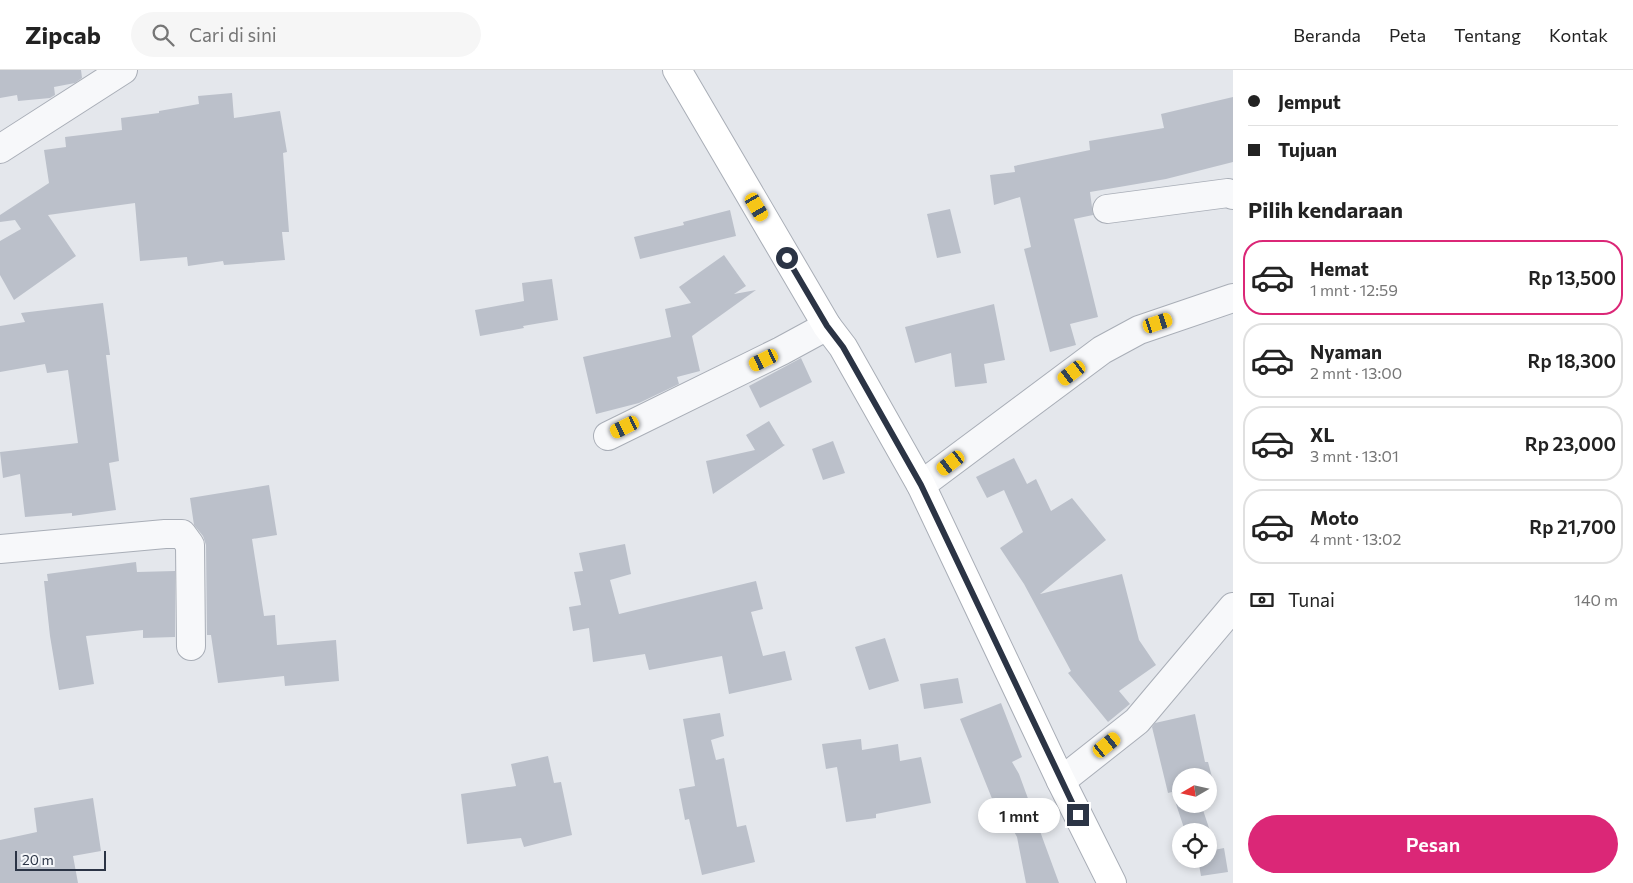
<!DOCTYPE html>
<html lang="id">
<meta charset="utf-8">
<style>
:root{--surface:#fff;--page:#f6f6f6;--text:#222;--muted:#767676;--line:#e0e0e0;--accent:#db2777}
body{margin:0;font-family:Commissioner,sans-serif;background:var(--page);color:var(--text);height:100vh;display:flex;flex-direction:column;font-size:19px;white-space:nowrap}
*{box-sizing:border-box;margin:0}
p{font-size:16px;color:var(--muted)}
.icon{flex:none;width:28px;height:28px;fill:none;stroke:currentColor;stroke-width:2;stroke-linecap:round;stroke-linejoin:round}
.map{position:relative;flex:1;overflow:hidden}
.sheet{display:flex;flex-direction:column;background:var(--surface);width:400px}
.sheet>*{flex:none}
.hud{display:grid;align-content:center;height:110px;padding:0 15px;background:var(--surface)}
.needle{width:32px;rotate:261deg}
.tools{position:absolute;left:1172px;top:698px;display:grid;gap:10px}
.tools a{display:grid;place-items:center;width:45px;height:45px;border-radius:50%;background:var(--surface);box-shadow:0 2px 8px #0003;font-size:25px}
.scale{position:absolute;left:15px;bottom:12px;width:91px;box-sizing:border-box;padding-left:5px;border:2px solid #2b3445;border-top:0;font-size:14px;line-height:18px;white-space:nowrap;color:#2b3445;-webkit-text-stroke:4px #f4f6f9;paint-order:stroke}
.end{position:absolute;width:22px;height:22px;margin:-11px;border:6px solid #2b3445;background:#fff;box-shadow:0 0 0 2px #fff}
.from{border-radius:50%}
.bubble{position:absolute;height:35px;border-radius:18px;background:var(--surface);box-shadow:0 2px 8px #0003;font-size:16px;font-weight:600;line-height:35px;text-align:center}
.car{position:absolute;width:15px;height:30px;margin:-15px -8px;border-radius:6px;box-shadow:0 0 4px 1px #0007;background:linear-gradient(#f5c518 24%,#345 0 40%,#f5c518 0 76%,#345 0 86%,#f5c518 0)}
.hud b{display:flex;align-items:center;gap:18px;height:48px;font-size:19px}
.hud b+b{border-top:1px solid var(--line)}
.hud i{width:12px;height:12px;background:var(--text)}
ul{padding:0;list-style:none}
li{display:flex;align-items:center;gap:15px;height:75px;margin:0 10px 8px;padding:0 5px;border:2px solid var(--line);border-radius:20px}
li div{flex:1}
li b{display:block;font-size:19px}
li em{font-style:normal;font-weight:600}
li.on{border-color:var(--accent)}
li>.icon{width:45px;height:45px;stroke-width:1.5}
h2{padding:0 15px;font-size:22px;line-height:60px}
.pay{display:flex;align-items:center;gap:12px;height:55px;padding:0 15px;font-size:19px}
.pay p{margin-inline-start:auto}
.primary-button{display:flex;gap:10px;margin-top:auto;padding:10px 15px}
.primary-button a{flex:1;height:58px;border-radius:30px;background:var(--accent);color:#fff;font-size:20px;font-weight:600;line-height:58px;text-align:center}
header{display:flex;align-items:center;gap:30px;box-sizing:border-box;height:70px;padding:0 25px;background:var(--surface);border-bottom:1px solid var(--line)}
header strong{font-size:24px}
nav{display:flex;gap:28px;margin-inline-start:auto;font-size:18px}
.search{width:350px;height:45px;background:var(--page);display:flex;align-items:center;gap:12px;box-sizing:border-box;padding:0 18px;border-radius:28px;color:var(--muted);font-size:19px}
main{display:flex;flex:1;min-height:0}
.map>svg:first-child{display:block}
.building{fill:#bbc0ca}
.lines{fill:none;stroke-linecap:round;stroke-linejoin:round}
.street-casing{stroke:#a9aeb7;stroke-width:30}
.secondary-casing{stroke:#a9aeb7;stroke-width:30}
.street{stroke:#f7f8fa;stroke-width:28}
.secondary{stroke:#fff;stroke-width:28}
.route{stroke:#2b3445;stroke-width:6}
</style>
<header>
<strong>Zipcab</strong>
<div class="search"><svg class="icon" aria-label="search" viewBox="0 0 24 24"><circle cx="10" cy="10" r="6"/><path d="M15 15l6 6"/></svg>Cari di sini</div>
<nav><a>Beranda</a><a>Peta</a><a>Tentang</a><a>Kontak</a></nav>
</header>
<main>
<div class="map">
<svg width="1233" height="813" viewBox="0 0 1233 813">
<rect width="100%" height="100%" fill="#e4e7ec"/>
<!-- building -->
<path class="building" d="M0,0h81l1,8 -7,5 -21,4 1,8 -5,3 -32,3 -1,-6 -17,3z
M232,23l2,25 46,-7 7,41 -4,1 6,79h-7l3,28 -61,5 -1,-4 -35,5 -1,-9 -47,4 -5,-58 -87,12 28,41 -62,44 -14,-25v-34l21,-12 -6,-9 -15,2v-7l49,-32 -5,-33 22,-3 -1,-10 57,-7 -1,-12 38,-5v-2l40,-7 -1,-8z
M1233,27v65l-67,17 -76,13 3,23 -19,4 24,98 -28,7 6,21 -26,7 -26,-103 7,-2 -11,-50 -26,8 -4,-30 25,-3 -1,-6 76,-16 -1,-9 75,-13 -3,-14z
M950,139l11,44 -24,5 -10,-44z
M730,140l6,26 -96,23 -6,-22 50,-12 -1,-3z
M724,185l22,31 -12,8 22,-4 -64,46 8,35 -23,6 2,7 -40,19 -43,11 -13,-57 88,-20 -6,-28 26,-6 -12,-16z
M552,209l6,41 -35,6 1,2 -44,8 -5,-26 49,-9 -2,-18z
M103,233l7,52h-4l13,106 -10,2 7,47 -44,6v-3l-47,4 -5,-43 -17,4 -3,-26 78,-9 -10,-73 -21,3 -2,-9 -45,8v-46l25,-4 -4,-9z
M994,234l11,56 -21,4 3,19 -32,4 -4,-34 -36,10 -10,-36z
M801,288l11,24 -52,26 -11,-22z
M769,351l14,23 2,1 -72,49 -7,-33 49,-11 -9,-15z
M833,371l12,32 -22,7 -11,-31z
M1014,388l13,26 9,-5 15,32 21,-13 34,42 -66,54 82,-20 17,66 17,25 -37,26 11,13 -22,18 -40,-49 3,-2 -47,-87 -24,-36 23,-16 -19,-42 -17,8 -11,-21z
M269,415l8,50 -25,4 12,77 11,-1 2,30 59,-5 3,41 -54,5 -1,-10 -66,7 -7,-48h-4l-1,-90 -3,-9 -9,-11 -4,-27z
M625,474l6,30 -21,6 9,34 137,-33 7,28 -12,3 12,44 22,-5 7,29 -63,14 -7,-38 -73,14 -4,-16 -52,8 -4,-34 -16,3 -4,-24 12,-2 -7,-33 9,-1 -4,-18z
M136,492l1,10 38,-1v66l-32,1v-8l-57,6 8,48 -35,6 -9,-54 -6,-55h4l-1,-7z
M885,568l14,43 -30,9 -14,-43z
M958,608l5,25 -39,6 -4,-25z
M1001,633l21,54 -10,5 7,12 40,109h-33l-9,-46 -13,-24 -5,3 -39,-97z
M720,643l4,23 -13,4 5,20 8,-2 13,69 9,-2 9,37 -53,13 -13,-56 -4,1 -6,-31 16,-3 -12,-67z
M1195,644l10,48h3l7,26 -6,2v-14h-28v28h20l9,27h-25l-13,-39 -4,1 -16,-66 3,-4z
M861,669l1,11 36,-6 2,17 21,-4 10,46 -55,11v4l-30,4 -9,-55 -11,2 -4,-25z
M548,686l6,27 7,-1 11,53 -48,12 -3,-9 -54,6 -6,-50 55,-8 -5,-22z
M93,728l8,53 -28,5 5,27h-78v-43l37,-8 -3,-24z
M1224,778l4,24 -27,4 -3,-17h11v-8z"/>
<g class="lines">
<!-- street casing -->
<g class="street-casing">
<path id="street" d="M0,79l123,-79
M1107,139l121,-16 5,2
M608,366l173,-85 46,-25
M921,415l181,-135 37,-20 94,-32
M0,479l165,-15h17l8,11 1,101
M1061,711l76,-60 96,-114"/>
</g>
<!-- secondary casing -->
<g class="secondary-casing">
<path id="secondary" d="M677,0l150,256 16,21 78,138 140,296 51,102"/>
</g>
<!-- street -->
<use href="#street" class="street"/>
<!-- secondary -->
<use href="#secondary" class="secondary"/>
</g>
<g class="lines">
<!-- route -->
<path class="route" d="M787,188l40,68 16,21 78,138 157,330"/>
</g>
</svg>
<div class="tools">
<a><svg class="needle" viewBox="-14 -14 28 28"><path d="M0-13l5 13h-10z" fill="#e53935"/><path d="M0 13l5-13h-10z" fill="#767676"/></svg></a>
<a><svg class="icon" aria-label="locate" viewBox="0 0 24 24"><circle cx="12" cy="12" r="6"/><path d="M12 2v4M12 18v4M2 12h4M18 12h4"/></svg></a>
</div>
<div class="scale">20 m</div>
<i class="end from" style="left:787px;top:188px"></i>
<i class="end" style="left:1078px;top:745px"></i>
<div class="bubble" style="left:978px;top:728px;width:82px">1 mnt</div>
<i class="car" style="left:757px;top:137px;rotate:150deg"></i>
<i class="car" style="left:1158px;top:253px;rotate:72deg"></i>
<i class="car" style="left:764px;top:290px;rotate:244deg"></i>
<i class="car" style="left:1072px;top:303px;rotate:233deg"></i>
<i class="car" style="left:625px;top:357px;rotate:244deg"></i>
<i class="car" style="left:951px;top:393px;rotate:233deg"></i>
<i class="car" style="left:1107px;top:675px;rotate:51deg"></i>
</div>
<section class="sheet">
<div class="hud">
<b><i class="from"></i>Jemput</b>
<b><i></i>Tujuan</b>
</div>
<h2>Pilih kendaraan</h2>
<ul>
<li class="on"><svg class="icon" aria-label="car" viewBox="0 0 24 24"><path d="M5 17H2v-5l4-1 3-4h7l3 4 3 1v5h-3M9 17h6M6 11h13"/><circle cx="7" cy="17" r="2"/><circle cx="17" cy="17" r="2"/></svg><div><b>Hemat</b><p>1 mnt · 12:59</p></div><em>Rp 13,500</em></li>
<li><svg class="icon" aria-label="car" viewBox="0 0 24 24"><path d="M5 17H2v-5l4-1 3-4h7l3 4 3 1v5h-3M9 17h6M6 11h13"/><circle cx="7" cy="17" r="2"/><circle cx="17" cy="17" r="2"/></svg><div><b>Nyaman</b><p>2 mnt · 13:00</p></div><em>Rp 18,300</em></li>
<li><svg class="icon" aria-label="car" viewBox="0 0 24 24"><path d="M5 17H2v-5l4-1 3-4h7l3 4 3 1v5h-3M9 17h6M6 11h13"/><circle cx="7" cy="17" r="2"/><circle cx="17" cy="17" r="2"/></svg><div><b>XL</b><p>3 mnt · 13:01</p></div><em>Rp 23,000</em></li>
<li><svg class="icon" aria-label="car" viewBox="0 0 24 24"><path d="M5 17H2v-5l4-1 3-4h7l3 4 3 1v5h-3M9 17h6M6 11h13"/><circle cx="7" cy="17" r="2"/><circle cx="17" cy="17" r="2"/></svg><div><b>Moto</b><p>4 mnt · 13:02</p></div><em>Rp 21,700</em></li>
</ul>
<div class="pay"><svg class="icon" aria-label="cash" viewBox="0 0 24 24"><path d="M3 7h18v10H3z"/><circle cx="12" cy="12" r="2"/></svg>Tunai<p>140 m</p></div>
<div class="primary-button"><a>Pesan</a></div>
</section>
</main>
